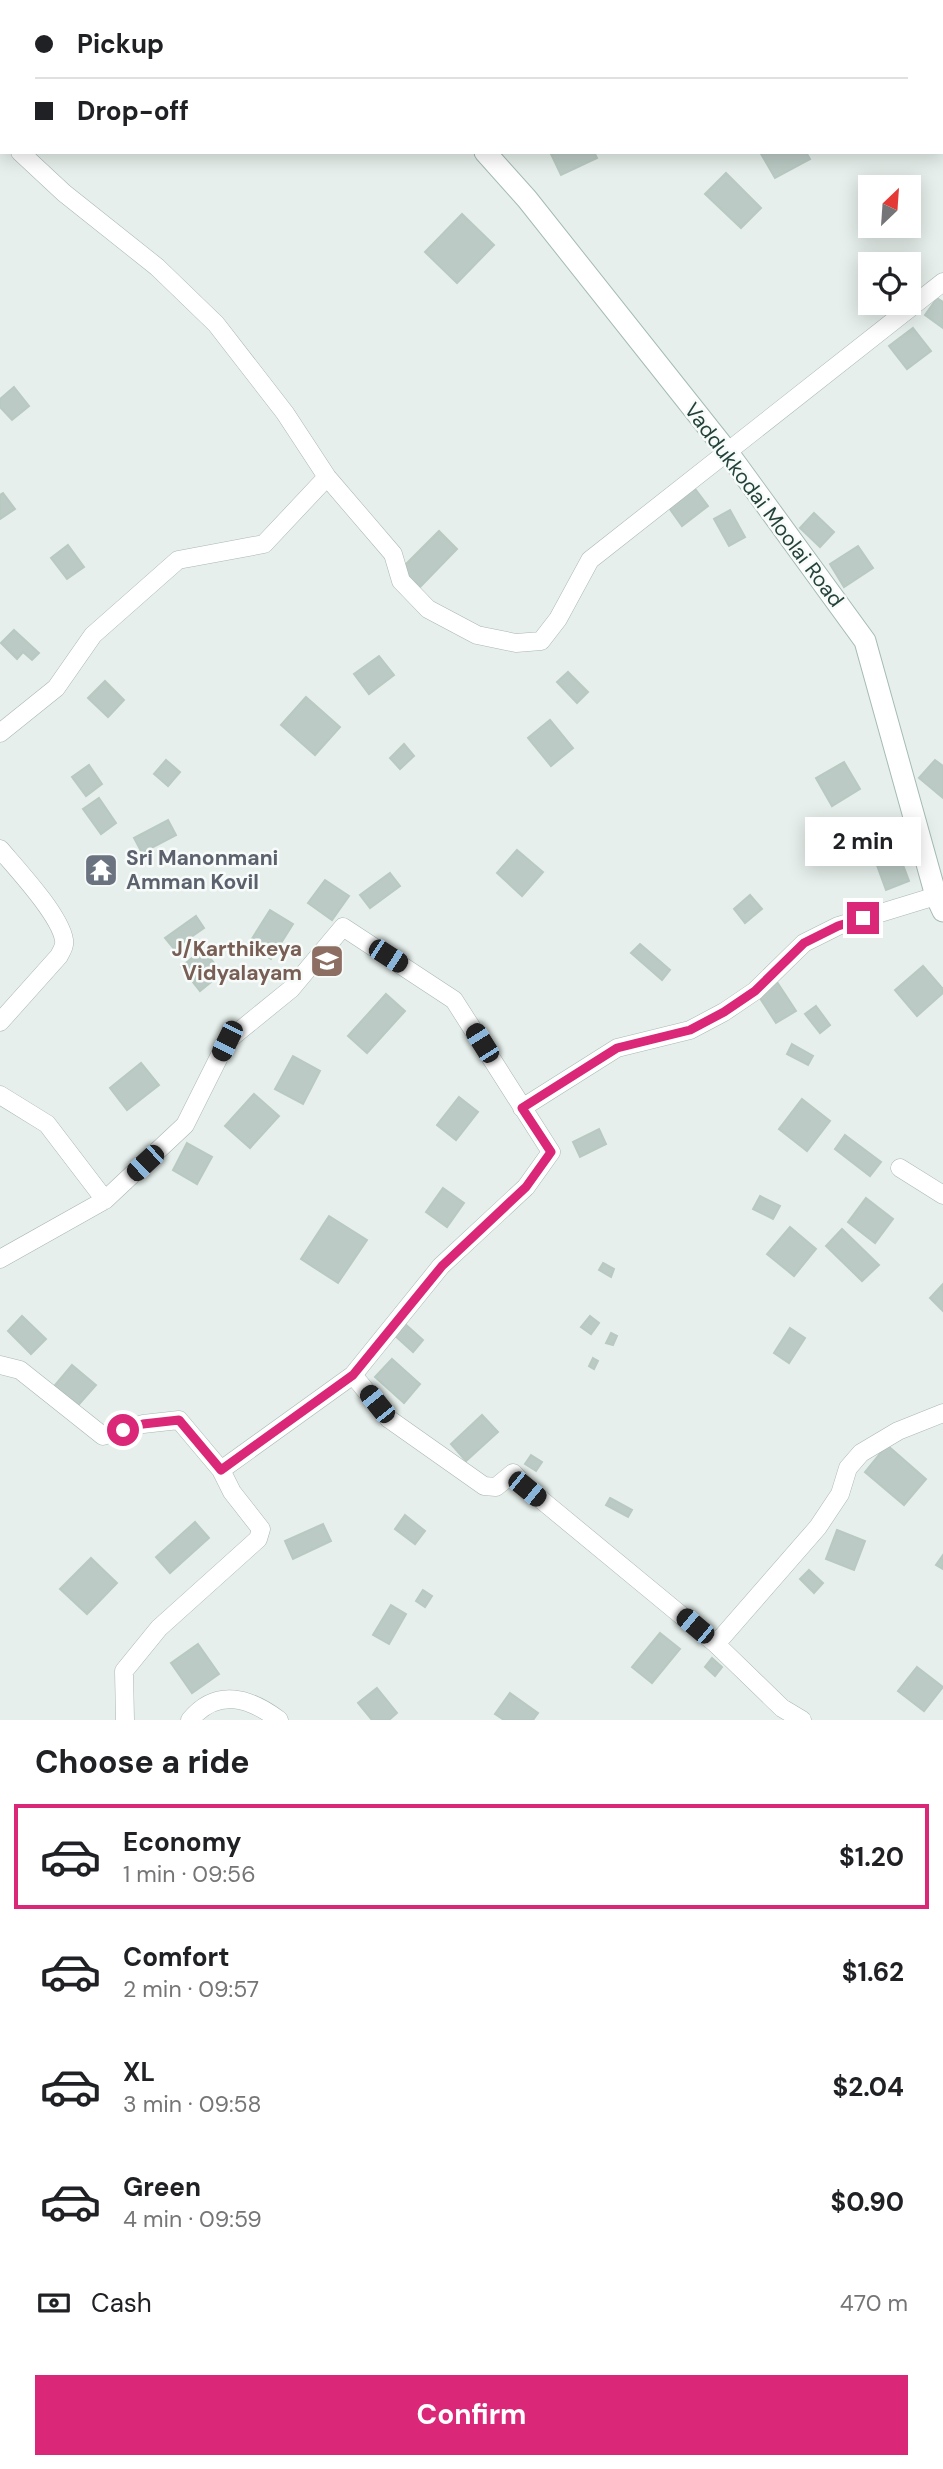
<!DOCTYPE html>
<meta charset="utf-8">
<style>
:root{--surface:#fff;--page:#f6f6f6;--text:#202124;--muted:#757577;--line:#e0e0e0;--accent:#db2777}
body{margin:0;font-family:"DM Sans",sans-serif;background:var(--page);color:var(--text);height:100vh;display:flex;flex-direction:column;font-size:26px;white-space:nowrap}
*{box-sizing:border-box;margin:0}
p{font-size:23px;color:var(--muted)}
.icon{flex:none;width:38px;height:38px;fill:none;stroke:currentColor;stroke-width:2;stroke-linecap:round;stroke-linejoin:round}
.map{position:relative;height:1720px;overflow:hidden}
.sheet{display:flex;flex-direction:column;background:var(--surface);flex:1}
.sheet>*{flex:none}
.guide{position:absolute;left:0px;top:0px;width:943px;height:154px;box-shadow:0 4px 18px #0003;display:grid;align-content:center;height:154px;padding:0 35px;background:var(--surface)}
.needle{width:46px;rotate:25deg}
.buttons{position:absolute;left:858px;top:175px;display:grid;gap:14px}
.buttons a{display:grid;place-items:center;width:63px;height:63px;border-radius:0px;background:var(--surface);box-shadow:0 4px 18px #0003;font-size:35px}
.end{position:absolute;width:32px;height:32px;margin:-16px;border:9px solid #db2777;background:#fff;box-shadow:0 0 0 4px #fff}
.from{border-radius:50%}
.bubble{position:absolute;height:49px;border-radius:0px;background:var(--surface);box-shadow:0 4px 18px #0003;font-size:23px;font-weight:700;line-height:49px;text-align:center}
.car{position:absolute;width:21px;height:42px;margin:-21px -10px;border-radius:9px;box-shadow:0 0 5px 2px #0007;background:linear-gradient(#222 24%,#8ab4d8 0 40%,#222 0 76%,#8ab4d8 0 86%,#222 0)}
.guide b{display:flex;align-items:center;gap:24px;height:66px;font-size:26px}
.guide b+b{border-top:2px solid var(--line)}
.guide i{width:18px;height:18px;background:var(--text)}
ul{padding:0;list-style:none}
li{display:flex;align-items:center;gap:21px;height:105px;margin:0 14px 10px;padding:0 21px;border:4px solid transparent;border-radius:0px}
li div{flex:1}
li b{display:block;font-size:26px}
li em{font-style:normal;font-weight:700}
li.current{border-color:var(--accent)}
li>.icon{width:63px;height:63px;stroke-width:1.5}
h2{padding:0 35px;font-size:32px;line-height:84px}
.pay{display:flex;align-items:center;gap:18px;height:77px;padding:0 35px;font-size:26px}
.pay p{margin-inline-start:auto}
.cta{display:flex;gap:14px;margin-top:auto;padding:14px 35px}
.cta a{flex:1;height:80px;border-radius:0px;background:var(--accent);color:#fff;font-size:28px;font-weight:700;line-height:80px;text-align:center}
.map>svg:first-child{display:block}
.building{fill:#bbcac4;stroke:#b8c9c2;stroke-width:2}
.lines{fill:none;stroke-linecap:round;stroke-linejoin:round}
.street-casing{stroke:#a8b8b2;stroke-width:19}
.secondary-casing{stroke:#a4bbb3;stroke-width:23}
.street{stroke:#fff;stroke-width:18}
.secondary{stroke:#fff;stroke-width:21}
.route{stroke:#db2777;stroke-width:9}
.labels{text-anchor:middle;stroke-width:5;stroke-linejoin:round;paint-order:stroke}
.street-label{font-size:21px;fill:#24423a;stroke:#f7fbf9}
.worship-label{font-size:21px;font-weight:bold;fill:#5b616d;stroke:#f7fbf9;text-anchor:start}
.education-label{font-size:21px;font-weight:bold;fill:#785e54;stroke:#f7fbf9;text-anchor:end}
</style>
<div class="map">
<svg width="943" height="1720" viewBox="0 0 943 1720">
<rect width="100%" height="100%" fill="#e6efeb"/>
<!-- building -->
<path class="building" d="M724,0h43l2,2h-43z
M555,152h39l3,6 -36,17 -10,-21z
M760,152h46l4,7 -35,19z
M726,173l35,35 -20,20 -36,-34z
M462,214l32,31 -37,38 -32,-31z
M937,298l6,4v26l-18,-13z
M913,328l18,23 -24,18 -18,-23z
M14,387l15,19 -17,14 -12,-13v-8z
M693,486l15,20 -26,20 -15,-21z
M3,493l12,16 -15,10v-24z
M730,510l15,27 -16,9 -15,-27z
M814,513l20,19 -14,15 -20,-19z
M439,531l18,18 -37,38 -19,-18z
M68,545l16,22 -17,12 -16,-21z
M858,546l15,22 -29,19 -14,-23z
M14,630l25,23 -7,7 -9,-8 -6,7 -16,-16z
M379,656l15,19 -25,19 -15,-20z
M568,672l20,20 -11,11 -20,-21z
M105,681l19,19 -16,17 -20,-19z
M306,697l34,30 -25,28 -34,-30z
M550,720l23,28 -22,18 -23,-28z
M404,744l10,12 -14,13 -10,-11z
M166,760l14,12 -12,14 -14,-12z
M935,760l8,6v32l-24,-20z
M844,762l16,27 -28,17 -16,-28z
M89,765l13,19 -16,12 -14,-19z
M99,798l17,25 -15,11 -18,-25z
M168,820l8,15 -34,18 -8,-15z
M897,849l12,32 -23,9 -12,-33z
M517,850l26,22 -21,24 -25,-23z
M390,873l10,13 -30,22 -10,-13z
M325,880l24,16 -17,24 -24,-17z
M750,895l12,14 -17,14 -11,-14z
M270,910l23,14 -22,35 -23,-14z
M196,916l8,12 -30,21 -9,-11z
M640,944l30,26 -8,10 -31,-27z
M203,949l19,24 -22,18 -19,-24z
M923,966l20,23v4l-26,23 -22,-26z
M777,982l19,29 -20,12 -18,-28z
M386,994l19,17 -38,42 -19,-17z
M816,1006l14,19 -10,8 -15,-19z
M792,1044l21,12 -5,9 -21,-11z
M293,1056l27,15 -17,33 -28,-15z
M141,1063l18,22 -32,25 -17,-22z
M254,1094l25,22 -29,32 -25,-22z
M459,1097l19,15 -22,28 -19,-15z
M802,1099l28,22 -23,30 -28,-22z
M599,1129l7,15 -26,13 -7,-15z
M845,1135l36,27 -11,14 -35,-27z
M187,1143l25,14 -15,27 -24,-14z
M443,1188l21,15 -17,24 -21,-15z
M760,1196l20,10 -7,13 -20,-10z
M866,1198l27,21 -18,24 -27,-21z
M329,1216l38,24 -29,43 -37,-24z
M790,1227l26,22 -22,27 -27,-22z
M842,1229l37,36 -17,16 -36,-35z
M603,1263l11,6 -3,8 -12,-7z
M943,1284v27l-13,-13z
M22,1316l24,23 -15,15 -23,-23z
M590,1316l9,7 -8,11 -10,-7z
M404,1323l19,17 -10,12 -20,-18z
M790,1328l15,10 -16,25 -15,-10z
M611,1333l6,3 -4,9 -7,-2z
M593,1358l5,3 -4,8 -5,-3z
M392,1359l28,25 -16,19 -29,-26z
M72,1365l24,20 -23,26 -22,-21z
M482,1415l16,17 -32,29 -15,-17z
M887,1445l39,34 -22,26 -39,-33z
M531,1455l11,7 -6,9 -11,-7z
M610,1498l22,12 -4,7 -22,-12z
M405,1515l20,16 -10,13 -20,-15z
M195,1522l14,16 -39,35 -14,-16z
M323,1524l8,17 -38,18 -8,-18z
M837,1530l28,11 -11,29 -28,-11z
M943,1555v14l-7,-4z
M91,1558l26,25 -30,31 -27,-25z
M809,1570l14,13 -9,10 -14,-14z
M423,1590l9,6 -7,11 -9,-6z
M391,1605l15,9 -17,30 -16,-9z
M660,1633l20,16 -28,34 -20,-16z
M198,1644l21,30 -27,19 -21,-30z
M712,1658l10,9 -7,9 -10,-9z
M917,1667l26,20 -19,24 -26,-20z
M377,1688l20,25 -8,7h-17l-14,-17z
M510,1693l28,20 -5,7h-29l-9,-6z"/>
<g class="lines">
<!-- street casing -->
<g class="street-casing">
<path id="street" d="M0,132l2,2
M20,152l44,41 93,74 59,57 69,89 42,64 66,77 8,27 27,28 49,26 39,8 25,-2 17,-22 32,-59 353,-278
M0,733l56,-45 37,-53 85,-75 86,-16 63,-67
M0,849c17,20 60,66 64,91 1,6 -2,10 -5,16l-59,66
M0,1095l47,29 58,76
M522,1108l95,-60 73,-18 34,-18 31,-21 49,-48 34,-17 98,-30 7,-5
M900,1168l43,27
M0,1259l105,-59 80,-75 42,-84 64,-52 52,-62 111,73 97,152 -25,35 -85,79 -88,109 36,44 95,67 12,1 17,-14 14,15 189,156 66,64 20,12
M0,1365l20,5 83,66 40,-12 36,-4 42,50
M716,1644l102,-117 22,-33 8,-26 13,-15 37,-22 45,-18
M125,1720l-1,-49 35,-43 99,-89 3,-10 -29,-37 -11,-22 132,-95
M190,1720c27,-33 60,-22 89,0"/>
</g>
<!-- secondary casing -->
<g class="secondary-casing">
<path id="secondary" d="M348,0l2,2
M485,152l42,47 199,251 139,191 71,255 7,15"/>
</g>
<!-- street -->
<use href="#street" class="street"/>
<!-- secondary -->
<use href="#secondary" class="secondary"/>
</g>
<g class="lines">
<!-- route -->
<path class="route" d="M123,1430l20,-6 36,-4 42,50 132,-95 89,-109 84,-79 25,-35 -29,-44 95,-60 73,-18 34,-18 31,-21 49,-48 34,-17 25,-8"/>
</g>
<!-- icons -->
<defs>
<g id="temple-square" transform="scale(1.75)"><rect x="-9" y="-9" width="18" height="18" rx="4" fill="#6b7280" stroke="#f7fbf9"/><path d="M0-6L5-2H3V0L6.5 2.5H4V6H1.5V3h-3V6H-4V2.5H-6.5L-3 0V-2H-5Z" fill="#fff"/></g>
<g id="school-square" transform="scale(1.75)"><rect x="-9" y="-9" width="18" height="18" rx="4" fill="#8d6e63" stroke="#f7fbf9"/><path d="M0-5L7-2L0 1L-7-2ZM-4 1L0 2.5L4 1V4Q0 6-4 4Z" fill="#fff"/></g>
</defs>
<g fill-rule="evenodd">
<use href="#temple-square" x="101" y="870"/>
<use href="#school-square" x="327" y="961"/>
</g>
<g class="labels">
<!-- street labels -->
<g class="street-label">
<text transform="translate(764 505) rotate(53)" y="7">Vaddukkodai Moolai Road</text>
</g>
<!-- worship labels -->
<g class="worship-label">
<text x="126" y="865">Sri Manonmani<tspan x="126" dy="24">Amman Kovil</tspan></text>
</g>
<!-- education labels -->
<g class="education-label">
<text x="302" y="956">J/Karthikeya<tspan x="302" dy="24">Vidyalayam</tspan></text>
</g>
</g>
</svg>
<div class="buttons">
<a><svg class="needle" viewBox="-14 -14 28 28"><path d="M0-13l5 13h-10z" fill="#e53935"/><path d="M0 13l5-13h-10z" fill="#757577"/></svg></a>
<a><svg class="icon" aria-label="locate" viewBox="0 0 24 24"><circle cx="12" cy="12" r="6"/><path d="M12 2v4M12 18v4M2 12h4M18 12h4"/></svg></a>
</div>
<i class="end from" style="left:123px;top:1430px"></i>
<i class="end" style="left:863px;top:918px"></i>
<div class="bubble" style="left:805px;top:817px;width:116px">2 min</div>
<i class="car" style="left:388px;top:956px;rotate:123deg"></i>
<i class="car" style="left:227px;top:1041px;rotate:206deg"></i>
<i class="car" style="left:482px;top:1043px;rotate:328deg"></i>
<i class="car" style="left:145px;top:1163px;rotate:227deg"></i>
<i class="car" style="left:377px;top:1404px;rotate:321deg"></i>
<i class="car" style="left:527px;top:1489px;rotate:129deg"></i>
<i class="car" style="left:695px;top:1626px;rotate:310deg"></i>
<div class="guide">
<b><i class="from"></i>Pickup</b>
<b><i></i>Drop-off</b>
</div>
</div>
<section class="sheet">
<h2>Choose a ride</h2>
<ul>
<li class="current"><svg class="icon" aria-label="car" viewBox="0 0 24 24"><path d="M5 17H2v-5l4-1 3-4h7l3 4 3 1v5h-3M9 17h6M6 11h13"/><circle cx="7" cy="17" r="2"/><circle cx="17" cy="17" r="2"/></svg><div><b>Economy</b><p>1 min · 09:56</p></div><em>$1.20</em></li>
<li><svg class="icon" aria-label="car" viewBox="0 0 24 24"><path d="M5 17H2v-5l4-1 3-4h7l3 4 3 1v5h-3M9 17h6M6 11h13"/><circle cx="7" cy="17" r="2"/><circle cx="17" cy="17" r="2"/></svg><div><b>Comfort</b><p>2 min · 09:57</p></div><em>$1.62</em></li>
<li><svg class="icon" aria-label="car" viewBox="0 0 24 24"><path d="M5 17H2v-5l4-1 3-4h7l3 4 3 1v5h-3M9 17h6M6 11h13"/><circle cx="7" cy="17" r="2"/><circle cx="17" cy="17" r="2"/></svg><div><b>XL</b><p>3 min · 09:58</p></div><em>$2.04</em></li>
<li><svg class="icon" aria-label="car" viewBox="0 0 24 24"><path d="M5 17H2v-5l4-1 3-4h7l3 4 3 1v5h-3M9 17h6M6 11h13"/><circle cx="7" cy="17" r="2"/><circle cx="17" cy="17" r="2"/></svg><div><b>Green</b><p>4 min · 09:59</p></div><em>$0.90</em></li>
</ul>
<div class="pay"><svg class="icon" aria-label="cash" viewBox="0 0 24 24"><path d="M3 7h18v10H3z"/><circle cx="12" cy="12" r="2"/></svg>Cash<p>470 m</p></div>
<div class="cta"><a>Confirm</a></div>
</section>
